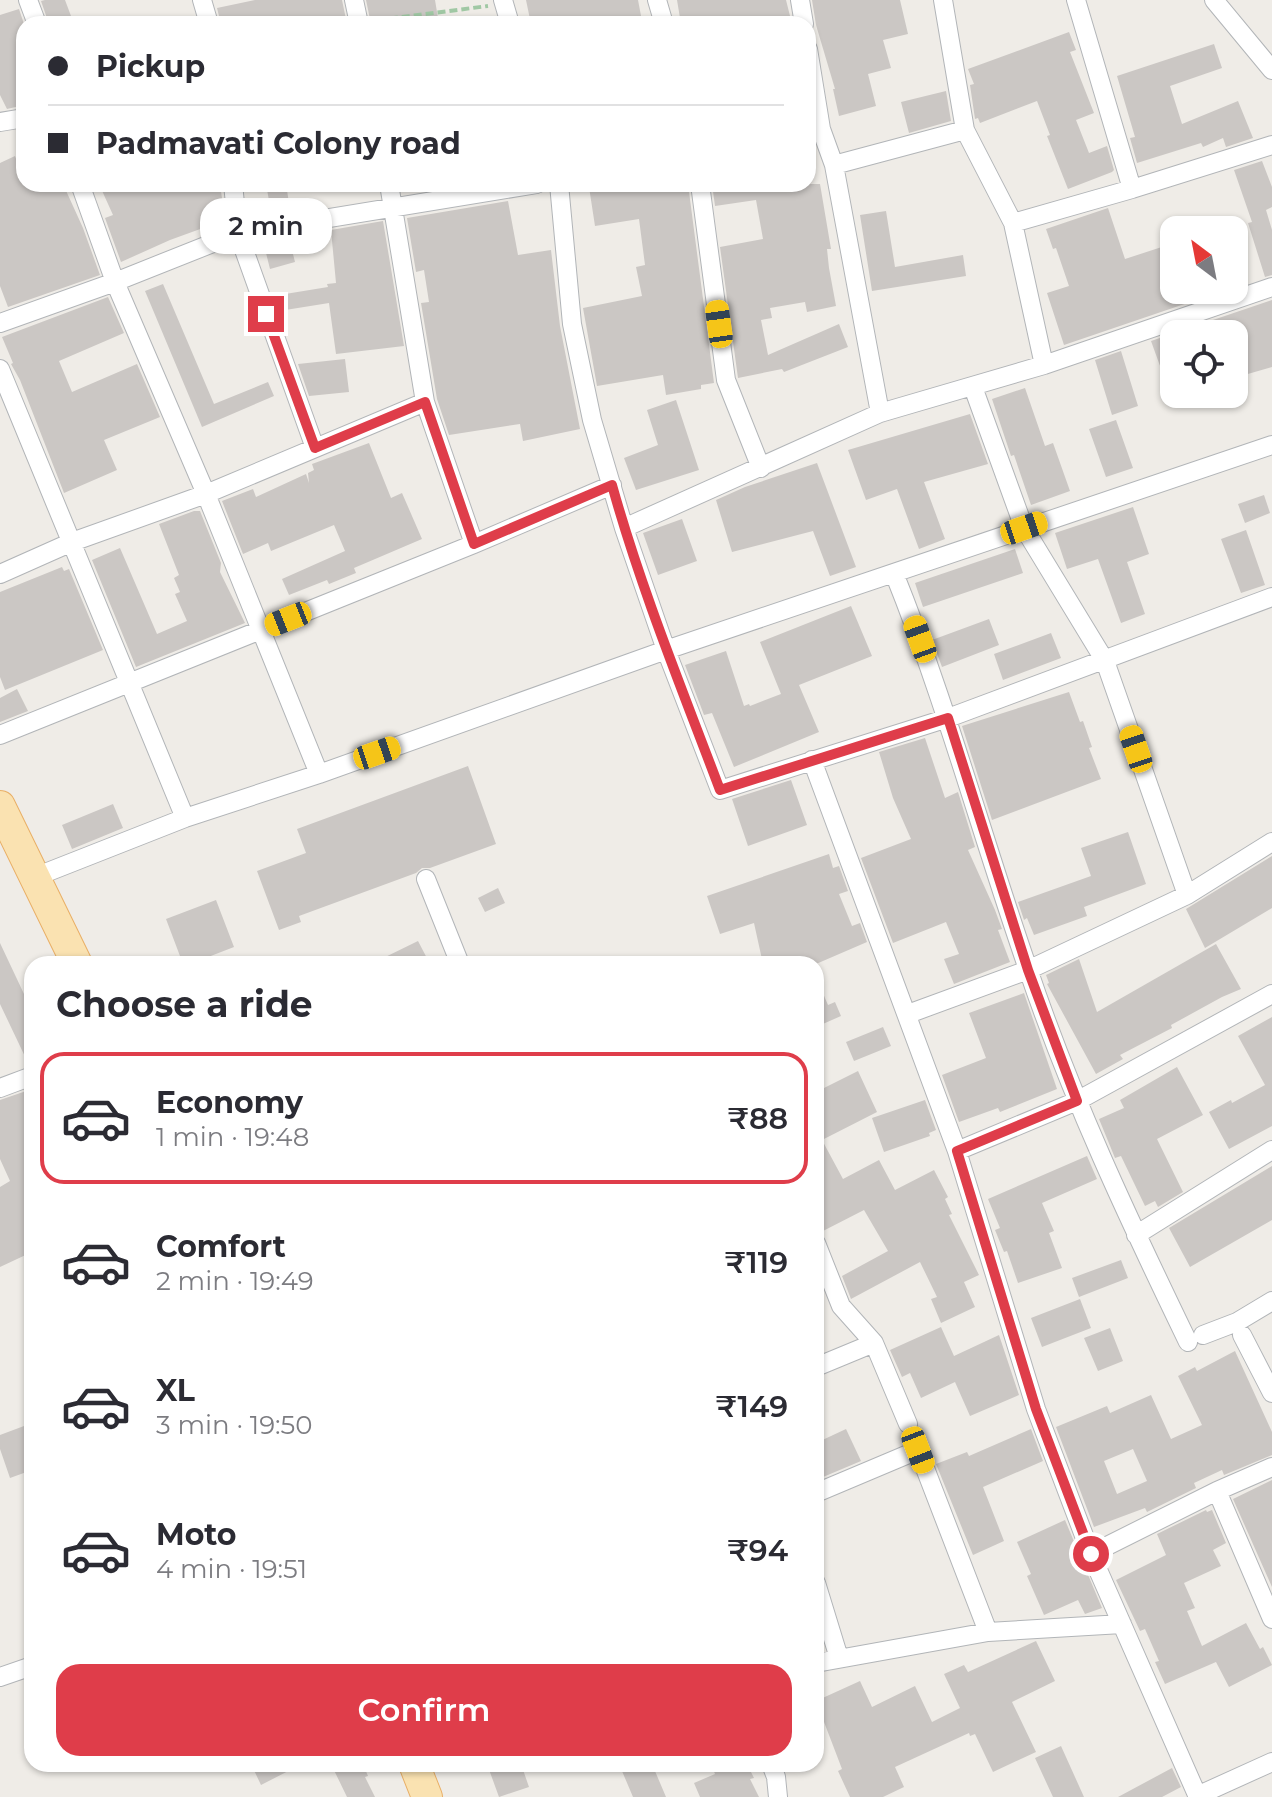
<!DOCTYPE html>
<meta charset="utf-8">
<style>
:root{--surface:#fff;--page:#f2f2f3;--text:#2b2b33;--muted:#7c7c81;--line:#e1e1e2;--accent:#df3d4a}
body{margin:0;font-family:Montserrat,sans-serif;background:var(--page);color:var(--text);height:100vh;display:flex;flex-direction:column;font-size:30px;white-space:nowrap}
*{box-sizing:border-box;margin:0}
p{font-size:26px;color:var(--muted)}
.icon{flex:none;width:44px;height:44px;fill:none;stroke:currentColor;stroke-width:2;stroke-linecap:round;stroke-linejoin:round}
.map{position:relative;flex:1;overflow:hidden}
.sheet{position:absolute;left:24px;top:956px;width:800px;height:816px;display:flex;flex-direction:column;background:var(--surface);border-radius:24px;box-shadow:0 2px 6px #0004}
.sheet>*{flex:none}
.hud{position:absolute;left:16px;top:16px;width:800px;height:176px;border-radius:24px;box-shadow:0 2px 6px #0004;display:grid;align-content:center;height:176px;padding:0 32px;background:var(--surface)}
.needle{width:52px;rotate:328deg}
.controls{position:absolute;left:1160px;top:216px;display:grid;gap:16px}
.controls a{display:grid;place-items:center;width:88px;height:88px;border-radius:16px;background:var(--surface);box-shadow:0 2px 6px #0004;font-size:40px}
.end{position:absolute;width:36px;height:36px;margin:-18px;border:10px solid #df3d4a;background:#fff;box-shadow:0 0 0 4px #fff}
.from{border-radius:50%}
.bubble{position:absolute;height:56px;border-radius:24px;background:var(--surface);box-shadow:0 2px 6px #0004;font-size:26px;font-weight:600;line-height:56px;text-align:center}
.car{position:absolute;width:24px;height:48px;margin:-24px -12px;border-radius:10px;box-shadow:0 0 6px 2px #0007;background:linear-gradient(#f5c518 24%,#345 0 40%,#f5c518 0 76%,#345 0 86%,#f5c518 0)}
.hud b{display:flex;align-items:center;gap:28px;height:76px;font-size:30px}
.hud b+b{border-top:2px solid var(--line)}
.hud i{width:20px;height:20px;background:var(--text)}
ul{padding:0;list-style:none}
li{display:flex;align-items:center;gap:24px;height:132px;margin:0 16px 12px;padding:0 16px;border:4px solid transparent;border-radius:24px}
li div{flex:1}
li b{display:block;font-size:30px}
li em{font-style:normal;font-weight:600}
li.active{border-color:var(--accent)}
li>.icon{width:72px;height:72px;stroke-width:1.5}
h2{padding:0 32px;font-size:36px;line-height:96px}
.cta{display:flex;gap:16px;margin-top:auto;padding:16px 32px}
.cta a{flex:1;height:92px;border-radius:24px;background:var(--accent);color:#fff;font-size:32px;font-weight:600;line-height:92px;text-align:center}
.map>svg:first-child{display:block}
.building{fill:#cbc7c4;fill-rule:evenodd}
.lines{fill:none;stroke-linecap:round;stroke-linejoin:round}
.street-casing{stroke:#b2b5b8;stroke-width:20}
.primary-casing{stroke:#e9af66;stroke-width:32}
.path{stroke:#a0c8a4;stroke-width:4;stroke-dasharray:8 4;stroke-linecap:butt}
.street{stroke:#fff;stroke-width:18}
.primary{stroke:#fae2b1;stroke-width:30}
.route{stroke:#df3d4a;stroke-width:10}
</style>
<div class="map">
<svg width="1272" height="1797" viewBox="0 0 1272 1797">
<rect width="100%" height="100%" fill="#efece7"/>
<!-- building -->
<path class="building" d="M45,0h20l9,24h-25l-8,-23z
M255,0h87l5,24h-19l-1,-6 -31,6h-75l-4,-16z
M366,0h69l4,24h-68z
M526,0h112l4,21 -12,3h-99z
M677,0h109l6,24h-51l-2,-7 -36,7h-22z
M812,0h88l8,34 -25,6 8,28 -23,6 8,32 -37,10 -6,-27h2l-19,-64z
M19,9l5,15v81l-17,4 -7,-14v-80z
M1069,32l7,18 -6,2 24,61 -18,7 13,33 18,-7 7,24 -2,2 -44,17 -21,-53 3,-1 -13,-34 -57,22 -2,-5 -3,1 -5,-34 4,-1 -6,-15z
M1214,44l8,24 -52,18 12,38 56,-23 15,37 -27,9 -3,-9 -20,9 -2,-4 -64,20 -7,-25 5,-1 -18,-61z
M946,91l5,30 -42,12 -8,-31z
M15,156l3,8 6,-3v23h39l20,44 17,47 -92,32 -8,-21v-123z
M1262,161l10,26v20l-6,3 6,20v45l-7,2 -17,-54 4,-1 -18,-52z
M99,184h121l5,36 -55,20 -49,22 -16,-44 8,-3z
M266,184h20l3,19 -19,3z
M607,184h81l26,199 -13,2v4l-35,6 -3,-20 -66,11 -14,-78 59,-12 -6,-29 9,-2 -6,-46 -44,7 -6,-39z
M712,184h108l11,65h-4l2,19 7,38 -29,6 -2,-10 -35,6 2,10 -11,2 7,35 71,-31 9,23 -64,25 -2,-3 -44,9 -18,-131 43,-8 -7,-39 -41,6z
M508,201l10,54 33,-5 9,76 20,103 -57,12 -3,-17 -71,11 -12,-36 -16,-96 8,-1 -5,-32 -8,2 -9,-54z
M1108,208l17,51 49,-16v47h32l2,6 -144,49 -17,-52 22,-7 -13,-38 -3,1 -7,-20z
M886,211l9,56 68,-12 3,21 -94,15 -12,-76z
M383,221l21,125 -68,8 -7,-51 -50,8 -6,-15 55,-9 -1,-3 9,-1 -5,-53z
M289,238l6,24 -25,7 -6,-24z
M163,284l51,120 54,-22 6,14 -72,31 -57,-136z
M108,297l16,36 -65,28 13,31 65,-28 23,53 -56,23 13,30 -53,23 -44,-113 -9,-16 2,-1 -11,-26z
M1272,300v67l-38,11v-44h-60v65h-2l-21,-58z
M1121,351l17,55 -26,9 -17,-55z
M345,359l4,33 -40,4 -11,-32z
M1025,388l20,58 8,-3 17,48 -39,14 -17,-50 -3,1 -19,-57z
M676,400l23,70 -63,20 -12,-32 34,-13 -11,-35z
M970,414l18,50 -64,18 21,57 -26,10 -22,-60 -31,11 -18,-50z
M1116,420l17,48 -27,9 -17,-48z
M369,443l22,55 11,-5 20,46 -68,29 2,5 -27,11 -2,-4 -38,15 -7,-16 63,-28 -11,-26 -63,26 -3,-8 -25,11 -21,-53 31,-12 3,8 50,-23 3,9 -1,-10 6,-3 -2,-6z
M817,463l39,104 -26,9 -17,-45 -81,21 -16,-52 29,-13z
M1264,495l6,18 -25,10 -7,-19z
M1133,507l16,47 -22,8 18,52 -24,9 -23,-64 -31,10 -12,-36z
M194,511h6l21,52 -1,9 25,51 -109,44 -44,-107 28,-12 37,86 30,-13 -12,-27 5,-2 -6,-14 5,-3 -20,-51z
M682,519l15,42 -39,14 -15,-42z
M1246,530l19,55 -24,8 -20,-54z
M1015,549l8,24 -100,34 -8,-24z
M62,567l2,4 5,-2 34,81 -98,40 -5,-13v-85z
M851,606l21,50 -73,29 20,47 -85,35 -22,-54 -8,2 -19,-50 41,-14 18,55 5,-2 1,2 31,-12 -21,-52z
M989,619l10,26 -57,22 -10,-27z
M1051,633l10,25 -58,22 -9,-26z
M17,689l11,22 -28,11v-24z
M1069,692l11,30 3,-1 9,26 -3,1 12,31 -109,41 -30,-94z
M925,738l20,60 13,-6 17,55 -7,3 27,60 7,19 -4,1 12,32 -56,22 -10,-25 15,-5 -13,-32 -53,21 -32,-85 50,-19 -18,-41 -14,-46z
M468,766l28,78 -66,24h-8l-6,5 -117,43 2,6 -22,8 -22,-59 49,-18 -9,-24z
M791,780l16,45 -59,21 -16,-47z
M113,804l10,24 -51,21 -10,-24z
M1128,832l18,52 -62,23 3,9 -53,19 -7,-17 -3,2 -6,-18 73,-26 -10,-28z
M829,854l4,14 6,-2 9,25 -9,3 13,32 8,-3 7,19 -51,22h-53l-9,-41 -34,11 -13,-38z
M1272,856v52l-67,40 -19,-39z
M498,888l7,15 -20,9 -7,-14z
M216,900l18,47 -44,17h-7l-17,-45z
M418,941l12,23h-59z
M0,943l32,68v53l-3,1 -29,-61z
M1216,944l25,45 -19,8 -51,28 1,3 -52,27 3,4 -27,15 -49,-90 2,-1 -3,-8 33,-16 18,53z
M816,977l12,28 7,-3 6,14 -25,11z
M1024,993l33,96 -57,23 -2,-4 -39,14 -17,-47 44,-17 -17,-45z
M1272,1017v109l-43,23 -20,-37 22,-12 1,3 33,-18 -27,-49z
M883,1027l8,19 -37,15 -8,-19z
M1177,1067l26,48 -46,24 26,53 -25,15 -3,-6 -10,5 -24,-50 -6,2 -16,-39 25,-11 -4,-8z
M858,1071l19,41 -55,28 21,39 36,-19 16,30 39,-20 14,27 -3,2 7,15 -3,1 30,60 -15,7 11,25 -34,16 -10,-24 6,-2 -17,-35 -69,37 -9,-23 46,-25 -24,-41 -41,21 -7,-14v-125z
M32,1089v163l-32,15v-80l10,-6 -10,-22v-59z
M925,1100l11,30 -7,3 1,3 -46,16 -12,-34z
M1087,1156l10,23 -55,24 12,28 -5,2 13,35 -44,15 -11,-32 -3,1 -9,-22 5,-2 -12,-29z
M1272,1166v54l-82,47 -21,-39z
M1121,1260l7,18 -49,19 -7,-19z
M1080,1299l11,29 -49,19 -11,-29z
M941,1327l13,29 45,-21 20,60 -49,21 -15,-34 -34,16 -11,-25 -8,4 -12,-27z
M1110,1328l13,33 -25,10 -14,-33z
M1235,1351l37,81v23l-48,20 -2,-5 -28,13 2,5 -49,24 -2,-4 -51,19 -38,-100 51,-21 3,7 41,-18 20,44 31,-14 -24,-49 17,-9 2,4zM1133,1449l14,32 -30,13 -13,-33z
M32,1423v47l-22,8 -10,-29v-14z
M846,1429l15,32 -45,19v-37z
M1031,1429l12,32 -60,26 21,54 -31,14 -37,-91 31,-12 2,4z
M1272,1480v107l-39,-88z
M1206,1510l1,2 5,-2 14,33 -13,7 8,16 -37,17 11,25 -8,3 15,35 44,-23 14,26 3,-2 9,18 -43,22 -13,-25 -51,22 -10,-22 4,-1 -14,-32 -5,2 -24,-51 50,-25 -9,-21z
M1065,1520l37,88 -17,6 -7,-14 -34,15 -17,-39 4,-2 -14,-32z
M1036,1641l19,40 -43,21 24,50 -43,20 -18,-38 -5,2 -1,-3 -74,34 9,20 -21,10h-33l-12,-26 4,-2 -26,-68 44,-20 12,26 43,-21 17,36 28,-14 -16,-34 20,-9 4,7z
M1061,1746l23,51h-31l-18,-39z
M251,1764h51l-41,21z
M331,1764h32l5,12 -3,1 10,20h-28z
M487,1764h34l8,23 -30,10z
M619,1764h33l14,33h-33z
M711,1764h36l7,14 -4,1 9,18h-59l-6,-14 21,-9z
M1172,1768l9,19 -19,10h-44z"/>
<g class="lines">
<!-- street casing -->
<g class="street-casing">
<path id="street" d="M28,0l9,24
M202,0l7,24
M354,0l5,24
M503,0l7,24
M657,0l7,24
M800,0l4,24
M943,0l22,130 48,93 31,142
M1214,0l58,70
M808,49l13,80 13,36 46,248
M0,122l24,-4
M834,165l131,-35
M80,184l35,98 91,212 113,280
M233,184l5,49 77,215
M389,184l36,218 49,142
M559,184l13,140 20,96 32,108 42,122 54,140 228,-72 324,-121
M700,184l26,196 35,88
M1132,189l140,-44
M1013,223l119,-34 -56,-189
M0,323l115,-41 123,-49 299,-49
M0,369l185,449
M624,528l256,-115 164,-48 228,-78
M894,573c52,129 88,264 134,396 43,128 101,251 160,373
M0,574l72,-32 134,-48 219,-92
M0,735l474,-191 138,-59
M812,760l145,391 79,258 55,145 107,243
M35,877l150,-59 134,-44 347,-124 606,-205
M426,879l34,85
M1187,895l85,-53
M908,1014l120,-44 159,-75 -82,-234 -81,-133 -51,-141
M0,1088l32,-12
M957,1151l120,-50 195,-107
M1136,1235l136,-85
M816,1243l25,63 33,37 34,81
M1203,1335l34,-13 35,-21
M1242,1335l30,58
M816,1367l58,-24
M1217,1491l55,128
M816,1493l102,-43 70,182 -172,31
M1091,1554l126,-63 55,-24
M816,1583l23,75
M988,1632l134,-8
M0,1677l32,-11
M771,1764l5,13 2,20
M1197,1796l75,-34"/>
</g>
<!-- primary casing -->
<g class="primary-casing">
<path id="primary" d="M0,806l77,158
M414,1764l13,33"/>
</g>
<!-- path -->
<path class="path" d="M378,20l110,-14"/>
<!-- street -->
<use href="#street" class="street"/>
<!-- primary -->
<use href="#primary" class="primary"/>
</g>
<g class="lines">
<!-- route -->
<path class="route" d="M266,314l49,134 110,-46 49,142 138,-59c29,104 70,204 108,305l228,-72 80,252 49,131 -120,50 79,258 55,145"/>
</g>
</svg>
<div class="controls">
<a><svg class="needle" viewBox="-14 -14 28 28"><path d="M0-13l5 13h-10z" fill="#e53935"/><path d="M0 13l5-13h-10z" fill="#7c7c81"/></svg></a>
<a><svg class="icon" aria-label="locate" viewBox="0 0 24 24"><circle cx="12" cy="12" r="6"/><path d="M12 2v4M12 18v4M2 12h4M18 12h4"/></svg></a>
</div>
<i class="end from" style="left:1091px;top:1554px"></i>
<i class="end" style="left:266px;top:314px"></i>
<div class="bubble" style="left:200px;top:198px;width:132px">2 min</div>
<i class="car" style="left:719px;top:324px;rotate:352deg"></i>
<i class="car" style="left:1024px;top:528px;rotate:71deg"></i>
<i class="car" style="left:288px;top:619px;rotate:248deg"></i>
<i class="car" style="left:920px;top:639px;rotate:340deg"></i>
<i class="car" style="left:1136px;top:749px;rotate:341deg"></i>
<i class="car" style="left:377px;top:753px;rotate:71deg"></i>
<i class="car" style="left:918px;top:1450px;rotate:159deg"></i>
<div class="hud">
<b><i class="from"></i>Pickup</b>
<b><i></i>Padmavati Colony road</b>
</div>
<section class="sheet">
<h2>Choose a ride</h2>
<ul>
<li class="active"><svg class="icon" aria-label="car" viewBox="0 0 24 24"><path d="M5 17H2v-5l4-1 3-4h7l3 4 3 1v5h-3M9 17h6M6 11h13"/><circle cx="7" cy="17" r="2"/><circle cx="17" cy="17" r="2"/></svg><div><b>Economy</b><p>1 min · 19:48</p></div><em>₹88</em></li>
<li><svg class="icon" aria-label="car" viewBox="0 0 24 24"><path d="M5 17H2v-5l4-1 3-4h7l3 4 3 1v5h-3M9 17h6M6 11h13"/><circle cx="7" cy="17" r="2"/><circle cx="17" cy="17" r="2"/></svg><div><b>Comfort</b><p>2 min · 19:49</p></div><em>₹119</em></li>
<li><svg class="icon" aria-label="car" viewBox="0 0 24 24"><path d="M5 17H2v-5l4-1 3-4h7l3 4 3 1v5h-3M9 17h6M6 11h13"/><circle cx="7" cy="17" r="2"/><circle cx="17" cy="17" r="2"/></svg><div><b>XL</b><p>3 min · 19:50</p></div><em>₹149</em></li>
<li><svg class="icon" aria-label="car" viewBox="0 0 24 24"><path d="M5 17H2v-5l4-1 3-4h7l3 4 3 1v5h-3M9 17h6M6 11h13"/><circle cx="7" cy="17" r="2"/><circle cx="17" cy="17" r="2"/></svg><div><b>Moto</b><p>4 min · 19:51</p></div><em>₹94</em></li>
</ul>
<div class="cta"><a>Confirm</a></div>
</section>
</div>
